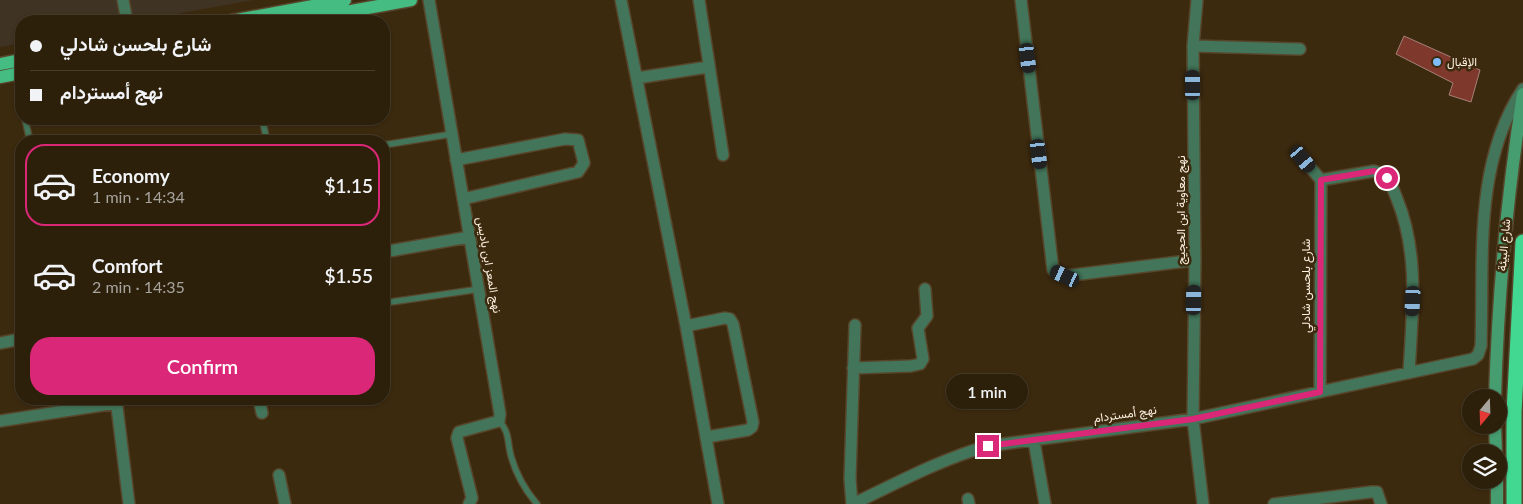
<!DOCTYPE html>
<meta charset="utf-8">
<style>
:root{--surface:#2d200b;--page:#352814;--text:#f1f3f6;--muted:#a7a39d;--line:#483e2c;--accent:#db2777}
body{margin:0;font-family:Lato,Vazirmatn,sans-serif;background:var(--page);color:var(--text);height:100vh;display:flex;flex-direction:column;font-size:19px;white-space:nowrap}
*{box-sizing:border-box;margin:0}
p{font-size:16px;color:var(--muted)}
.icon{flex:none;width:28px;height:28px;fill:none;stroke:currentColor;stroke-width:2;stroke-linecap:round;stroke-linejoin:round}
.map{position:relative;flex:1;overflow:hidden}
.panel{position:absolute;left:15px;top:135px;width:375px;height:270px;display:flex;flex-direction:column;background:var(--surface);border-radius:20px;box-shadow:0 1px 4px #0004,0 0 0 1px var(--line)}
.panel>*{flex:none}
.guide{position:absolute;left:15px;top:15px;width:375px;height:110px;border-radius:20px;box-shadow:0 1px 4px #0004,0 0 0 1px var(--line);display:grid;align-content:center;height:110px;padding:0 15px;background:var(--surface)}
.needle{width:32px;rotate:199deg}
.controls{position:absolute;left:1462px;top:389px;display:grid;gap:10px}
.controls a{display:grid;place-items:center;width:45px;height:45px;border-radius:50%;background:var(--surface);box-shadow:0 1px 4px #0004,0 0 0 1px var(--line);font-size:25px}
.end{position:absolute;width:22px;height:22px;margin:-11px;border:6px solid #db2777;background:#fff;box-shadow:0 0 0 2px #fff}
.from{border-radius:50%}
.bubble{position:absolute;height:35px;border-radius:18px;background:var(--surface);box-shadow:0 1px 4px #0004,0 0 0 1px var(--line);font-size:16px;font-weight:600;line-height:35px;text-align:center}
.car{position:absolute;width:15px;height:30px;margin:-15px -8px;border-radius:6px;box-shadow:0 0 4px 1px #0007;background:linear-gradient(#222 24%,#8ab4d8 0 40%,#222 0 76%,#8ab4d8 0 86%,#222 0)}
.guide b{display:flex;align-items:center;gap:18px;height:48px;font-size:19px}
.guide b+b{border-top:1px solid var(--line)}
.guide i{width:12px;height:12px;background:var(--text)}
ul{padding:9px 0 0;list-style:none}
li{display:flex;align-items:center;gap:15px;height:82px;margin:0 10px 8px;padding:0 5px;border:2px solid transparent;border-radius:20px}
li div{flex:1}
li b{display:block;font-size:19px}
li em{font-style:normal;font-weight:600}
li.active{border-color:var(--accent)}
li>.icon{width:45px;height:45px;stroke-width:1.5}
.cta{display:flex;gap:10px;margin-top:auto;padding:10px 15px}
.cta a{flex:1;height:58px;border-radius:20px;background:var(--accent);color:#fff;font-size:20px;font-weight:600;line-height:58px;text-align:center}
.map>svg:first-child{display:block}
.commercial{fill:#3f3324}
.building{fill:#7e382c;stroke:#a58078}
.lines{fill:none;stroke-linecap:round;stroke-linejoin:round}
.service-casing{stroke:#57462c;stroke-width:8}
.minor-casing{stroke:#57462c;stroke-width:14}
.secondary-casing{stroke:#57462c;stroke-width:15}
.primary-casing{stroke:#57462c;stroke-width:15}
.motorway-casing{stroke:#57462c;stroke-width:18}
.service{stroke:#427559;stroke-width:5.5}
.minor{stroke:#427559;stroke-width:11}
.secondary{stroke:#469d70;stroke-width:12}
.primary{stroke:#45bc82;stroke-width:12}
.motorway{stroke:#42d892;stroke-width:15}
.route{stroke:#db2777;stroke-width:6}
.poi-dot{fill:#7ebdf9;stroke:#3c2a0f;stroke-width:2}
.labels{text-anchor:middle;stroke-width:5;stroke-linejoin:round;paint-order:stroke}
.poi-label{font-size:12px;fill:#fcf0e0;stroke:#3c2a0f;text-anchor:start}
.street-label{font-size:12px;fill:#fcf0e0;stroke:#3c2a0f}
</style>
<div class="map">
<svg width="1523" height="504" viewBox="0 0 1523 504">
<rect width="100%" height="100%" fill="#3c2a0f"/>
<!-- commercial -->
<path class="commercial" d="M0,0h253l-115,21h-117v22l-21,4z"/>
<!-- building -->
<path class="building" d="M1404,36l76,34 -9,32 -22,-7 4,-12 -57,-29z"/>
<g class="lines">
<!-- service casing -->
<g class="service-casing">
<path id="service" d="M17,74l4,22
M25,119l5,22
M262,119l4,17
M384,145l68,-11
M384,303l96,-14
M499,421c11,11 8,21 12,35 5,18 14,34 26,48"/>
</g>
<!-- minor casing -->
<g class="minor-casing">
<path id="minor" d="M123,0l4,21
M429,0l71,414 -1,7 -40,11 -2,6 15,60 -3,6
M621,0l65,326 32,178
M699,0l24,155
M1021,0l32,270 12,6 130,-16
M1197,0l-4,46 2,214 -2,159 10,85
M1193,46l107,3
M637,78l71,-11
M1303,159l18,21 -1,212
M456,160l109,-21 13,1 6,23 -6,9 -115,27
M1321,180l53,-9c15,4 18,15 23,28 23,56 15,116 12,174
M384,252l85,-15
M686,326l39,-8 5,1 3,5 20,98 -1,5 -4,3 -41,7
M0,343l21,-4
M853,368l58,-2 9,-2 3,-5 -5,-31 9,-12 -2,-27
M116,399l13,105
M259,399l3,14
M0,421l116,-18
M1034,441l11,63
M279,475l6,29
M968,499l1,5
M852,504l-2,-25 5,-154
M853,504c44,-21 88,-45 135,-58l205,-27 280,-60 5,-4 3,-9c3,-86 -8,-182 42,-257
M1274,504l97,-12h6l4,12"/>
</g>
<!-- secondary casing -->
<g class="secondary-casing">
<path id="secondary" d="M1495,398c3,-102 12,-203 28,-304
M1495,425l1,27
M1497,480v24"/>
</g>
<!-- primary casing -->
<g class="primary-casing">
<path id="primary" d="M231,21l114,-21
M296,21l115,-21
M0,64l21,-4
M0,77l21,-4"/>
</g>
<!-- motorway casing -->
<g class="motorway-casing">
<path id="motorway" d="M1514,504v-92l9,-170"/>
</g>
<!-- service -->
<use href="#service" class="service"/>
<!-- minor -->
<use href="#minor" class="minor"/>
<!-- secondary -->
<use href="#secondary" class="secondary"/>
<!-- primary -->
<use href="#primary" class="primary"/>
<!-- motorway -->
<use href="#motorway" class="motorway"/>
</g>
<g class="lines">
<!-- route -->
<path class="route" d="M988,446l205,-27 127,-27 1,-212 53,-9 13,7"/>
</g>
<!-- markers -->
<circle class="poi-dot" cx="1437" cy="62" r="5"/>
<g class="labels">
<!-- poi labels -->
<g class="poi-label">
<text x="1447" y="66">الإقبال</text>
</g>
<!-- street labels -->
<g class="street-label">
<text transform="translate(1181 210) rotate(-90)" y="4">نهج معاوية ابن الحجيج</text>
<text transform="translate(1504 245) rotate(-85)" y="4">شارع البيئة</text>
<text transform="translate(489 265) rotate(80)" y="4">نهج المعز ابن باديس</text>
<text transform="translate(1306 286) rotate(-90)" y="4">شارع بلحسن شادلي</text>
<text transform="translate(1125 414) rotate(-8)" y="4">نهج أمستردام</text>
</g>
</g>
</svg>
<div class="controls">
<a><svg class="needle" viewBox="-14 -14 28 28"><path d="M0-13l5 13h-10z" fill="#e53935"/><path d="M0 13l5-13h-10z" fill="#a7a39d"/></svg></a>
<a><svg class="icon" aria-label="layers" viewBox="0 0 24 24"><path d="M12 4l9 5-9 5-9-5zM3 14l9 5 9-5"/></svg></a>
</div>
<i class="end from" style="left:1387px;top:178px"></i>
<i class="end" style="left:988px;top:446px"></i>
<div class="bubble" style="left:946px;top:374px;width:82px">1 min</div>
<i class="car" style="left:1028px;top:58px;rotate:173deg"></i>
<i class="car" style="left:1193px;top:85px;rotate:0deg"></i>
<i class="car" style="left:1039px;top:154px;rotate:173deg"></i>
<i class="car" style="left:1303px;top:159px;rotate:140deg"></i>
<i class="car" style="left:1065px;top:276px;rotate:295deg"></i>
<i class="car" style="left:1194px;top:300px;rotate:1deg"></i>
<i class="car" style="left:1413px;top:301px;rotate:183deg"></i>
<div class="guide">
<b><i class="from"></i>شارع بلحسن شادلي</b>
<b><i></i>نهج أمستردام</b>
</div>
<section class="panel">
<ul>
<li class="active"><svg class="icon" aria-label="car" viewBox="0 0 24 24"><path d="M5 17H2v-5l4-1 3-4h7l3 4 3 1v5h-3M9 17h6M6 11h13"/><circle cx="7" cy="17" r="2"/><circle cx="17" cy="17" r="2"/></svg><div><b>Economy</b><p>1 min · 14:34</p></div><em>$1.15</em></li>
<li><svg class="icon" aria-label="car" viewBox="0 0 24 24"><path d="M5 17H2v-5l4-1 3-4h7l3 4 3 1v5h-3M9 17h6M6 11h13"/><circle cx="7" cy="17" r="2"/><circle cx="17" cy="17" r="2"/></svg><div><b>Comfort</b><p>2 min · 14:35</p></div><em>$1.55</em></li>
</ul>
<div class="cta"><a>Confirm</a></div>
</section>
</div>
